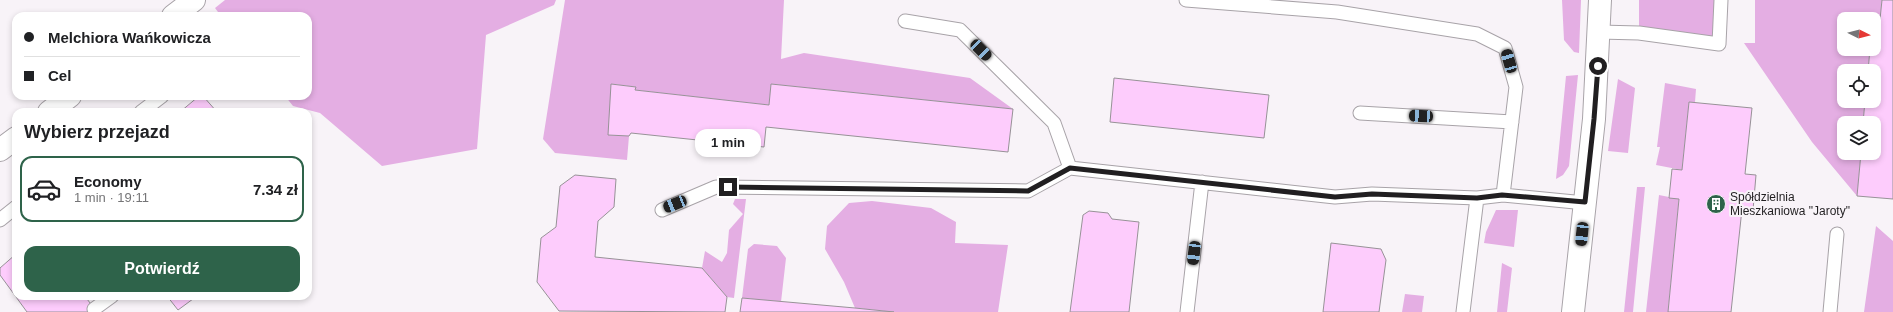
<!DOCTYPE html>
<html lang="pl">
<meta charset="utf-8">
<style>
:root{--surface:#fff;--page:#f2f2f2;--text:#202124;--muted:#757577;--line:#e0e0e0;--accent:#2e634a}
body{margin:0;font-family:Arial,sans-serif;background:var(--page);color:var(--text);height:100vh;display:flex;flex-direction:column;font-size:15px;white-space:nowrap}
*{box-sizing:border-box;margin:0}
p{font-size:13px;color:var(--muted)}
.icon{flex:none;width:22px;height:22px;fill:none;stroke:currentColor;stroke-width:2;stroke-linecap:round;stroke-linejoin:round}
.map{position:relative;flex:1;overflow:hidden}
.side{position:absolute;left:12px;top:108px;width:300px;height:192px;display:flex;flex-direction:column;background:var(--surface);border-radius:12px;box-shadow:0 2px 6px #0003}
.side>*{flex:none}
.hud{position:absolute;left:12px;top:12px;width:300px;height:88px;border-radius:12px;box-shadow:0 2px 6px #0003;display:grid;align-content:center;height:88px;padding:0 12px;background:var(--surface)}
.needle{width:26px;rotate:96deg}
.fabs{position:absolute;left:1837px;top:12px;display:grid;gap:8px}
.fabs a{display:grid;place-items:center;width:44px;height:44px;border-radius:8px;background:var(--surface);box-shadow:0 2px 6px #0003;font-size:20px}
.end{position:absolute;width:18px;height:18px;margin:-9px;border:5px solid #211f21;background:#fff;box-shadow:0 0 0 2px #fff}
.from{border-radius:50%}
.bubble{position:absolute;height:28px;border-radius:12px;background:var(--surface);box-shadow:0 2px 6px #0003;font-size:13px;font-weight:600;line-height:28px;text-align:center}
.car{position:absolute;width:12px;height:24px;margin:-12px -6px;border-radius:5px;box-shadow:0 0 3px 1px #0007;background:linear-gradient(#222 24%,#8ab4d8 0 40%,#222 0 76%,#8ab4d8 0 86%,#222 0)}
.hud b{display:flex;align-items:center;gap:14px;height:38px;font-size:15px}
.hud b+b{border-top:1px solid var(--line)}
.hud i{width:10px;height:10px;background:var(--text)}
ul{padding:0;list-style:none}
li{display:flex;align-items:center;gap:12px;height:66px;margin:0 8px 6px;padding:0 4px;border:2px solid var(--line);border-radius:12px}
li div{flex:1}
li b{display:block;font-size:15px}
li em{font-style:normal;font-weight:600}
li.selected{border-color:var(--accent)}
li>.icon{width:36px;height:36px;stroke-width:1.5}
h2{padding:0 12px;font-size:18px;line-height:48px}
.cta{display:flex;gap:8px;margin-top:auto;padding:8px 12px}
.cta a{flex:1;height:46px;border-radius:12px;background:var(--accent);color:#fff;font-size:16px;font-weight:600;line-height:46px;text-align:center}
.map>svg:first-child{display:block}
.green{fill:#e4aee3}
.building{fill:#fdccfc;stroke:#979297}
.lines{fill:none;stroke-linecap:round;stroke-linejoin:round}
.lane-casing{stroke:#a8a3a8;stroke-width:15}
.street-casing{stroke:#a8a3a8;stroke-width:24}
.lane{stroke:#fff;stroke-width:13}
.street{stroke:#fff;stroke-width:22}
.route{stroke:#211f21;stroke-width:5}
.labels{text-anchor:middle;stroke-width:4;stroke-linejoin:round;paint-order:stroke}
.poi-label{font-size:12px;fill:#211f21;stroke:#f8f3f8;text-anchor:start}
</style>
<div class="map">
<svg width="1893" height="312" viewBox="0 0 1893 312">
<rect width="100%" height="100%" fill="#f8f3f8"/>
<!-- green -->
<path class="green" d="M225,0h331l-2,5 -68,30 -9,114 -95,17 -62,-53 -27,-7 -8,-10h23v-80h-87l-6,-8z
M565,0h219l-3,59 23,-6 166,25 43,31 -242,-25 -2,21 -134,-15 1,-3 -24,-3 -3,51 20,1 -2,24 -72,-7 -12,-14z
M1562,0h19l-2,53 -5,-1 -10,-12z
M1639,0h82l-2,44 -80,-11z
M1755,0h127l-4,39 -4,-1v-19h-30v30h26l-2,22h-24v30h21l-2,22h-19v30h17l-4,43 -45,-54 -68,-99h11z
M1578,75l-9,91 -6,9 -7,4 10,-103z
M1618,79l17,9 -7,65 -20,-2z
M1665,83l31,6 -1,13h-6l-7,68 -26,-5 4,-18h-3z
M1637,187h8l-12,125h-9z
M1659,195l20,4 -11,113h-22z
M735,199h11l-12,99 -7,-1 -25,-29 3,-17 17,11 5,-9 2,-23 14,-16 -10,-10z
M872,201l59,7 25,14 -1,21 53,2 -10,67h-104l-39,-4 -11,-26 -19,-33 2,-23 22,-23z
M1496,210h22l-4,37 -30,-4 2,-11z
M1876,226l17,15v71h-29z
M754,244l23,2 9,12 -5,44 -39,-4 6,-49z
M1502,263l10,5 -5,44h-10z
M1405,294l19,2 -2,16h-20z"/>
<!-- building -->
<path class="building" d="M1882,0h11v199l-36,-3 4,-43h13v-30h-11l2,-22h9v-30h-6l2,-22h4v-11l4,1z
M1114,78l155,17 -5,43 -154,-16z
M611,84l25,3 -1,3 134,15 2,-21 242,25 -5,43 -242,-25 -2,20 -133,-14 -2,3 -21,-1z
M199,96h4l14,16h-37z
M1689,102l63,6 -7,66 11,1 -3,35 -11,-1 -11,103h-63l11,-113 -10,-1 3,-29 10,1z
M575,175l41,4 -2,28 -16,14 -3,36 107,11 25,29 -2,15 -166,-1 -22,-29 4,-44 15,-11 4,-41z
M1089,211l19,2 4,6 27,3 -10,90h-59l13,-97z
M1331,243l50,6 5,11 -7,52h-56z
M16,254v42h72l-1,3 10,13h-70l-27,-37v-7z
M167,296h30l-19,14z
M742,298l113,10 39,4h-154z"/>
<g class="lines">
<!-- lane casing -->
<g class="lane-casing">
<path id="lane" d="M1186,0l151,12 140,22 28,14 11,39 -13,108
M905,21l55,9 94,93 16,45
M1599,32l40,1 80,11 2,-44
M141,112l21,-16
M1360,113l152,9
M662,210l54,-23 312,4 42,-23 265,29 37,-3 105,4 26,-3 82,8
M0,220l16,-13
M94,309l18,-13
M1187,312l15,-130
M1463,312l14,-114
M1830,312l7,-78"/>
</g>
<!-- street casing -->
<g class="street-casing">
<path id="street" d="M173,16l21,-16
M49,112l21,-16
M0,150l16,-12
M1573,312l21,-193 6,-119"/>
</g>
<!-- lane -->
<use href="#lane" class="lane"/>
<!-- street -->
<use href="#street" class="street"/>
</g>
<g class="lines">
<!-- route -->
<path class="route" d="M728,187l300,4 42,-23 265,29 37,-3 105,4 25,-3 83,7 9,-83 4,-53"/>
</g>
<!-- icons -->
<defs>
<g id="building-disc" transform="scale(1)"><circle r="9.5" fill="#2e634a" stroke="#f8f3f8"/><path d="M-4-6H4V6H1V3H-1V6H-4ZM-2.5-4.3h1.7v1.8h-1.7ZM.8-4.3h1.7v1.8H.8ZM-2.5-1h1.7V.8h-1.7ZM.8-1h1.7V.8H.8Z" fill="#fff"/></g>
</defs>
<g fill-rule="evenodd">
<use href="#building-disc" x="1716" y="204"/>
</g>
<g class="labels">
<!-- poi labels -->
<g class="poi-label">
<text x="1730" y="201">Spółdzielnia<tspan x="1730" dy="14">Mieszkaniowa "Jaroty"</tspan></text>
</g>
</g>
</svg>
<div class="fabs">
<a><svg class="needle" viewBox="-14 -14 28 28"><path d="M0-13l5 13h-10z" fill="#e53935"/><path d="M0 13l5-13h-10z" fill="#757577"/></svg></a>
<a><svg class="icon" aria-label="locate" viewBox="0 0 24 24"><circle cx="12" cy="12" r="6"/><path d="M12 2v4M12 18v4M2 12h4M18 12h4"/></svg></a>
<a><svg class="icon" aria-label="layers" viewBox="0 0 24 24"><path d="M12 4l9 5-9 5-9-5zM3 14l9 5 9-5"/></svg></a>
</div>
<i class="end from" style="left:1598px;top:66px"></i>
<i class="end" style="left:728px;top:187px"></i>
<div class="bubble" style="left:695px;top:129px;width:66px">1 min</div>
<i class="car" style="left:981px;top:50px;rotate:135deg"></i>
<i class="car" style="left:1509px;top:61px;rotate:344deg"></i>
<i class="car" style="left:1421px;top:116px;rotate:273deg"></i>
<i class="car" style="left:675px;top:204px;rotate:248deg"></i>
<i class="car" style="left:1582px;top:234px;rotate:186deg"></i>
<i class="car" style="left:1194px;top:253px;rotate:187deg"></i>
<div class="hud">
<b><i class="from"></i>Melchiora Wańkowicza</b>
<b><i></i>Cel</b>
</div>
<section class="side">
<h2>Wybierz przejazd</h2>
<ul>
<li class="selected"><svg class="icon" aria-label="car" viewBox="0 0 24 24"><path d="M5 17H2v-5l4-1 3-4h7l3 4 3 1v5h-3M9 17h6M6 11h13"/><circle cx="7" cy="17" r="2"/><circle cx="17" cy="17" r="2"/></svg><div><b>Economy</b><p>1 min · 19:11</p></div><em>7.34 zł</em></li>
</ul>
<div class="cta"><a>Potwierdź</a></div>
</section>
</div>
